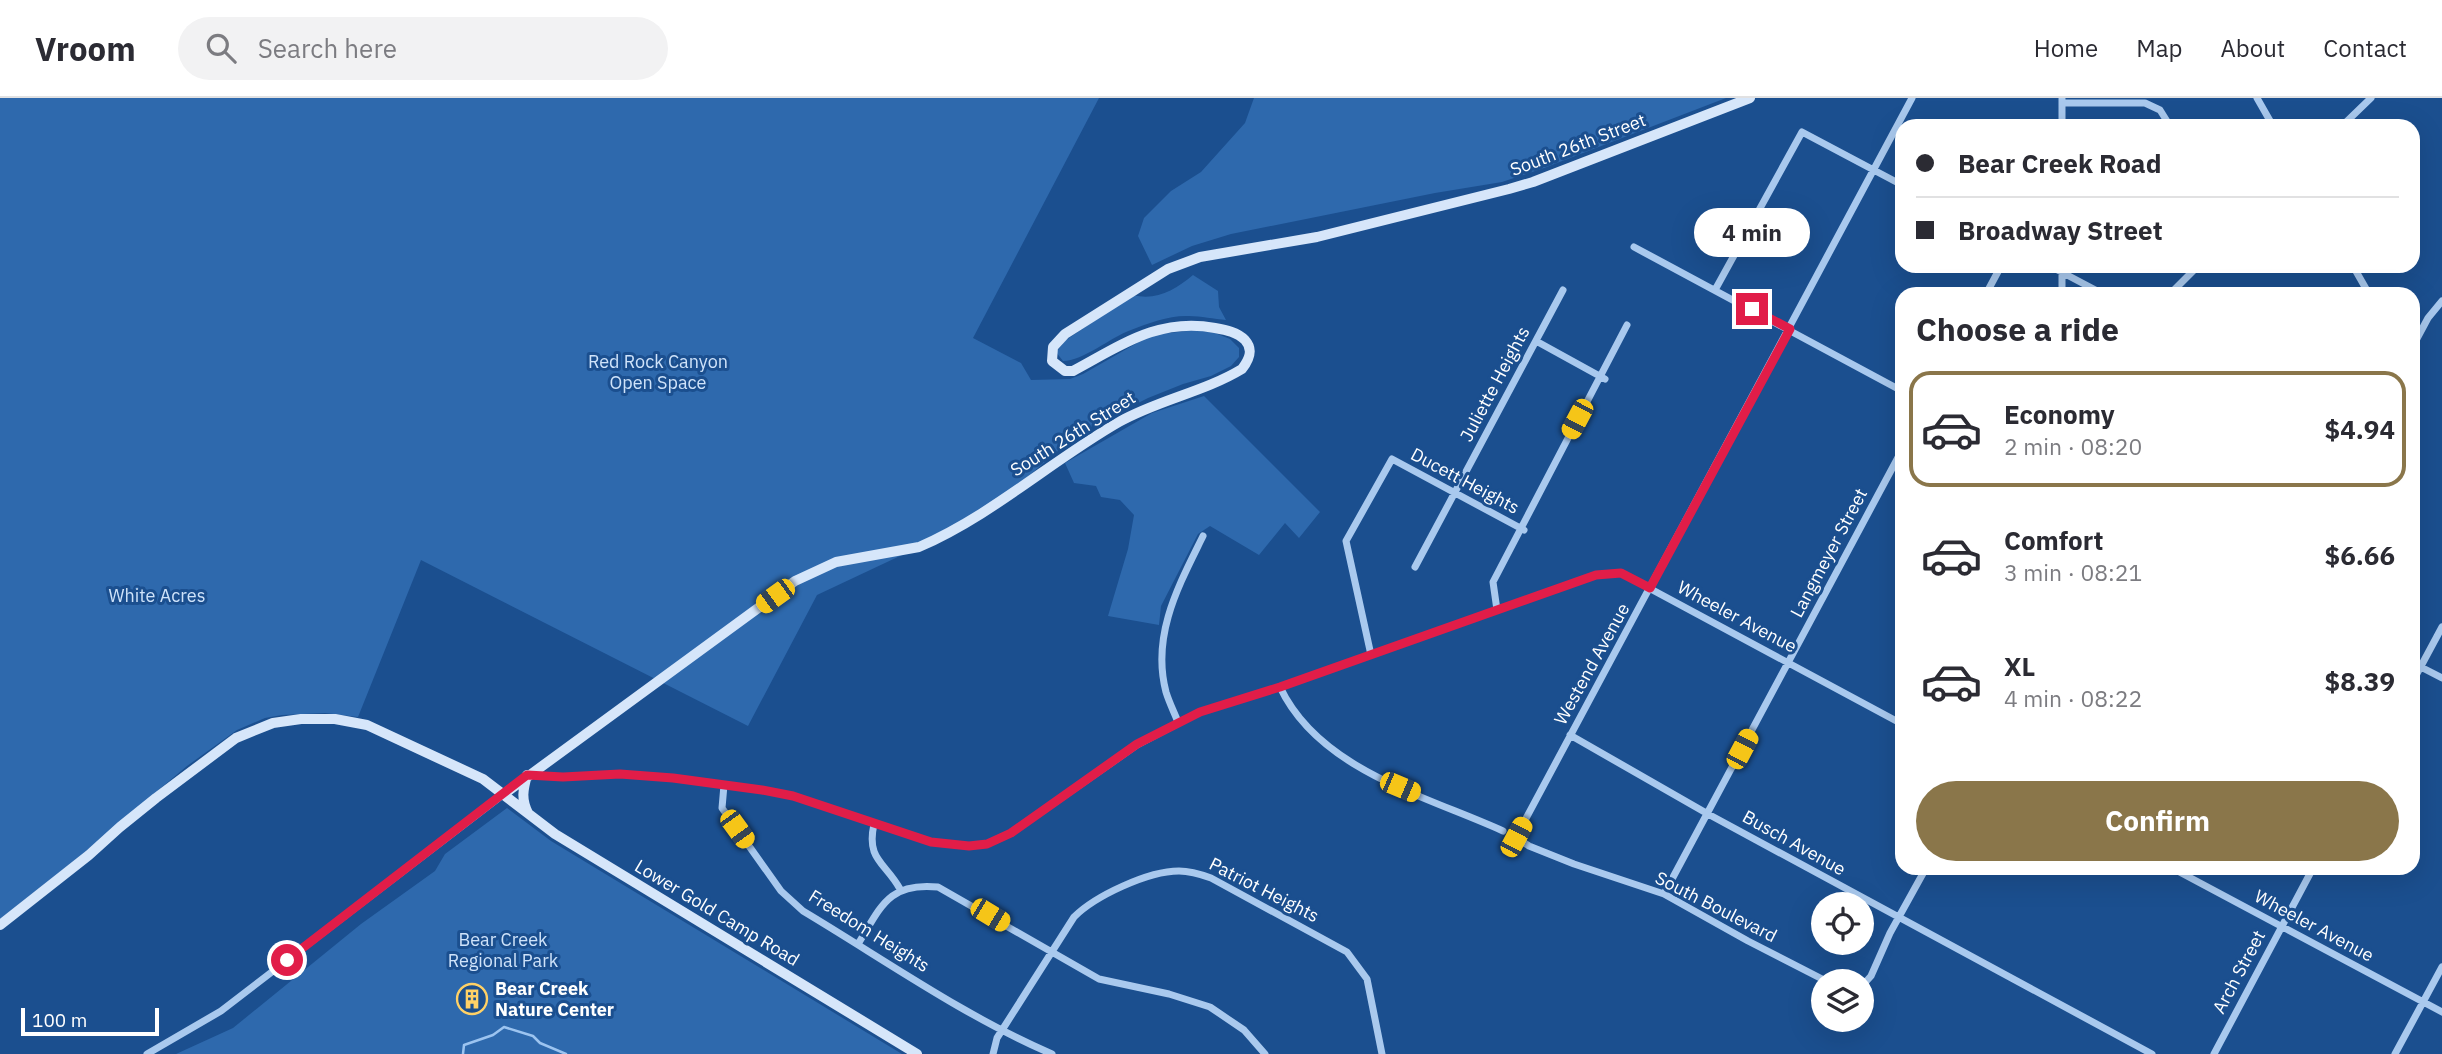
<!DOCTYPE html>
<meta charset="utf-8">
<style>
:root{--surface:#fff;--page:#f2f2f3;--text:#2b2b33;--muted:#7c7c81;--line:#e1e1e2;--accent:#8a764a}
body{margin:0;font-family:"IBM Plex Sans",sans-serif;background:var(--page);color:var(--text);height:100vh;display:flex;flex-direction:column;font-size:26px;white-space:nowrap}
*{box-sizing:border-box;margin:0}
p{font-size:23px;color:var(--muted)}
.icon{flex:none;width:38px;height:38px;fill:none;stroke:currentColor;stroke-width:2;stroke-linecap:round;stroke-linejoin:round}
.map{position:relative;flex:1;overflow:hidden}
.panel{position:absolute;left:1895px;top:189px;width:525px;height:588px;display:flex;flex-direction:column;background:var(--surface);border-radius:21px;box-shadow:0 7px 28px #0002}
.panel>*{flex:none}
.guide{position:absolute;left:1895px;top:21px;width:525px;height:154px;border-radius:21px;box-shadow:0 7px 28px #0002;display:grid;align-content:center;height:154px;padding:0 21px;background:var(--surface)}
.controls{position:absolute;left:1811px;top:794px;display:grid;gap:14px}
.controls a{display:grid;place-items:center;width:63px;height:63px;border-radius:50%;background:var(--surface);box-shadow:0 7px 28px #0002;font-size:35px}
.scale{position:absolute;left:21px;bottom:18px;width:138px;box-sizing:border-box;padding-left:7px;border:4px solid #fff;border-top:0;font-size:19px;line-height:24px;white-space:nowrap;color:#fff;-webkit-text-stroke:5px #1b4f8f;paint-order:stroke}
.end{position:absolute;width:32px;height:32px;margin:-16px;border:9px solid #e11d48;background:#fff;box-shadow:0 0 0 4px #fff}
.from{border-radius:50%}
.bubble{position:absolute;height:49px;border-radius:24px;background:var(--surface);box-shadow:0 7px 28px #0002;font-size:23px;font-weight:700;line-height:49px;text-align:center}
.car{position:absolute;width:21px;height:42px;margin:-21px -10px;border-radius:9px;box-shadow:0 0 5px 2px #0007;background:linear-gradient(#f5c518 24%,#345 0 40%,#f5c518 0 76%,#345 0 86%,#f5c518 0)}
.guide b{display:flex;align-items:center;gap:24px;height:66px;font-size:26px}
.guide b+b{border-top:2px solid var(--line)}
.guide i{width:18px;height:18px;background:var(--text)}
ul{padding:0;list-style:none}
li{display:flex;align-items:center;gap:21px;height:116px;margin:0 14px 10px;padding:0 7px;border:4px solid transparent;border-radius:21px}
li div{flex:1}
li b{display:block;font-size:26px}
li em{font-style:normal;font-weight:700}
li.active{border-color:var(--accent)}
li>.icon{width:63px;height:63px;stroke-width:1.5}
h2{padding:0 21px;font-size:32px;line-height:84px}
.cta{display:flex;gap:14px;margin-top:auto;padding:14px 21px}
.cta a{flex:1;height:80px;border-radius:42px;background:var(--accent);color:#fff;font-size:28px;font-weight:700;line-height:80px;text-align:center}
header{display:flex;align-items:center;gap:42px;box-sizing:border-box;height:98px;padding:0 35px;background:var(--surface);border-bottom:2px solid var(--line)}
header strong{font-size:33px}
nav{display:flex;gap:38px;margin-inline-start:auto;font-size:24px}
.search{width:490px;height:63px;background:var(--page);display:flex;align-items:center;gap:18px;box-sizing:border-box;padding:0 24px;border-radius:38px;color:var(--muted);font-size:26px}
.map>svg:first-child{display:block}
.green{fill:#2e69ad}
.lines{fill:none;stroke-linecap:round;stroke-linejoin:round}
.stream{stroke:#9cc4f0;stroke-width:2.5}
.street{stroke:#a9c9ee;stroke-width:7}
.secondary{stroke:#d6e6fa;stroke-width:10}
.route{stroke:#e11d48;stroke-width:9}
.labels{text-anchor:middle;stroke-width:6;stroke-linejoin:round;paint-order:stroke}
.street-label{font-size:18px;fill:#fff;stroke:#1b4f8f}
.park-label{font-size:18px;fill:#cfe3fa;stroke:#1b4f8f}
.poi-label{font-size:18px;font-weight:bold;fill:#fff;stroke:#1b4f8f;text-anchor:start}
</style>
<header>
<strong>Vroom</strong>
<div class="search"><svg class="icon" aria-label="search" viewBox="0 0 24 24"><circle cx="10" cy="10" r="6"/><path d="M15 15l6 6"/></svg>Search here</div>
<nav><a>Home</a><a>Map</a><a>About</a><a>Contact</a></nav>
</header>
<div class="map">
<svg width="2442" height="956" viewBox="0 0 2442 956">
<rect width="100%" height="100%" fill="#1b4f8f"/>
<!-- green -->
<path class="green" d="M0,0h1099l-126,240 48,25 10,17 39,-1 13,-5 68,-39 45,-5 19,3 15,6 9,9v9l-8,9 -20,10 -28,8 -35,14 -83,42 1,4 -68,58 -79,45 -102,48 -69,131 -327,-166 -63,157 -33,-4 -43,2 -17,3 -28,12 -50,36 -107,90 -80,63z
M1254,0h472l-182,70 -42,14 -67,11 -204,41 -39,12 -40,19 -14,-29 6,-18 27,-27 30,-19 44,-49z
M1193,177l25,16 1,16 7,13c-12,-1 -25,-4 -37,-4 -19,-1 -40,7 -58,14 -20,7 -48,31 -68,31l-7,-9 10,-12 67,-45c23,6 42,-5 60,-20z
M1204,298l116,116 -21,26 -14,-15 -26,32 -49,-29 -12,8 -37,72 -2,19 -51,-9 20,-67 6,-34 -14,-15 -19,-3 -5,-11 -22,-3 -9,-20 87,-50z
M507,710l44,33 351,213h-726l57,-26 128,-104 74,-53 10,-17z"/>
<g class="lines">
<!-- stream -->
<path class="stream" d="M463,956l1,-9 29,-10 11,-8 29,9 7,7 26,11"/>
<!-- street -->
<path class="street" d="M2257,0l16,28
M2062,1v27
M2062,5h83l15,7 10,16
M2342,28l29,-28
M1634,149l268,144
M2050,168l53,28
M2062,168v28
M2353,168l16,28
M1715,192l87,-158 100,53
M1986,196l15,-28
M2170,196l28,-28
M1536,243l69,38
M2413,248l15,-28 14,-17
M1415,469l148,-277
M1497,512l-4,-28 134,-257
M1371,557l-25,-114 46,-82 132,71
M2413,565l29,15
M2413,583l29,-54
M1280,589c39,83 146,109 223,144
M1178,624c-4,-10 -9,-20 -12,-30 -15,-57 13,-107 37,-156
M1570,637l138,79 444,240
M532,677l31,2 57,-3 53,4 89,12 31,6 138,46 38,4 18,-2 24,-11 126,-88 63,-33 80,-25 316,-112 25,-2 281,151
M724,687l-2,23 59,83 22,20c82,49 161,105 249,143
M874,726c-8,36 11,38 26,65
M1511,736l18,12 45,18 90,30 84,47 80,41
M1516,739l396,-739
M2172,770l270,144
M1664,796l238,-444
M858,846c23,-37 30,-62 80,-57l161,92 70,15 41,13 34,23 21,24
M1862,888l9,-10 19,-43 36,-65
M147,956l74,-43 283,-217
M993,956l4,-16 77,-121c21,-21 74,-46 105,-46 11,0 21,3 32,7l136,74 20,27 15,75
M2214,956l99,-186
M2395,956l47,-87"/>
<!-- secondary -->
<path class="secondary" d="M527,677c-4,15 -6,24 1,38
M504,696l291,-213 41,-19 83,-15c72,-31 132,-86 200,-125 39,-22 85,-30 123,-53 7,-9 12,-19 3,-29 -8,-8 -19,-10 -30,-12 -56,-11 -95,18 -142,43h-8l-13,-10 1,-14 12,-13 103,-65 32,-12 117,-20 192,-48 24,-7 217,-84
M0,827l89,-70 31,-28 36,-29 80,-60 37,-15 28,-4h34l32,6 116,54 72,55 362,220"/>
</g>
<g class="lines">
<!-- route -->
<path class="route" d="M287,862l240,-185 36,2 57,-3 53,4 89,12 31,6 138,46 38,4 18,-2 24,-11 126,-89 63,-32 80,-25 316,-112 25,-2 29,15 140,-259 -38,-20"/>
</g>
<!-- icons -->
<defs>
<g id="building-ring" transform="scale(1.575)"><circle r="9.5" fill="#1b4f8f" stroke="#ffd166" stroke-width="1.5"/><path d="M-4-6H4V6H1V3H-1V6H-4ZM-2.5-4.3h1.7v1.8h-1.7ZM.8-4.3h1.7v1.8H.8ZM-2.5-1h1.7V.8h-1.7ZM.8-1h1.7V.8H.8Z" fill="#ffd166"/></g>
</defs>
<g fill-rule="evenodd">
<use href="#building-ring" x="472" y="901"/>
</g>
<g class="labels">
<!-- street labels -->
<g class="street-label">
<text transform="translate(1578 47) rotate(-21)" y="6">South 26th Street</text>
<text transform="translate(1495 286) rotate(-62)" y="6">Juliette Heights</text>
<text transform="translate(1073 336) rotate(-32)" y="6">South 26th Street</text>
<text transform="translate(1465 383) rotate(28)" y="6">Ducett Heights</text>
<text transform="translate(1829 455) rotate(-62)" y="6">Langmeyer Street</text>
<text transform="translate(1737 519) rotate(28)" y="6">Wheeler Avenue</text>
<text transform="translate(1592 566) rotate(-61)" y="6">Westend Avenue</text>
<text transform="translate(1794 745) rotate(29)" y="6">Busch Avenue</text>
<text transform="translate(1264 792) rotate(27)" y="6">Patriot Heights</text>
<text transform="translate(1716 809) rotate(27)" y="6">South Boulevard</text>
<text transform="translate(717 815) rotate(31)" y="6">Lower Gold Camp Road</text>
<text transform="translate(2314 828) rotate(28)" y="6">Wheeler Avenue</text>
<text transform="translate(869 833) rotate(32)" y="6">Freedom Heights</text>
<text transform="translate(2239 874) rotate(-62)" y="6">Arch Street</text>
</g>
<!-- park labels -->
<g class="park-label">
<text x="658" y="270">Red Rock Canyon<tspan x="658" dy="21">Open Space</tspan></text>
<text x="157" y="504">White Acres</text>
<text x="503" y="848">Bear Creek<tspan x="503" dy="21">Regional Park</tspan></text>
</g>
<!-- poi labels -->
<g class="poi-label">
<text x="495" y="897">Bear Creek<tspan x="495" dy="21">Nature Center</tspan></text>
</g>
</g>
</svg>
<div class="controls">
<a><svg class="icon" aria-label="locate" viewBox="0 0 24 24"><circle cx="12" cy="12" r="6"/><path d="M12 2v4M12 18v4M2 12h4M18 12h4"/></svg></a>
<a><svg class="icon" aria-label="layers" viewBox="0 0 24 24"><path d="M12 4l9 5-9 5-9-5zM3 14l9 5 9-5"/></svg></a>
</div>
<div class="scale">100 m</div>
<i class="end from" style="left:287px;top:862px"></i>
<i class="end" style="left:1752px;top:211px"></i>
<div class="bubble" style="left:1694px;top:110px;width:116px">4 min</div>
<i class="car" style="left:1577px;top:321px;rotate:208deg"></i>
<i class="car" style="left:775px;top:498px;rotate:234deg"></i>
<i class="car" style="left:1742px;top:651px;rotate:28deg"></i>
<i class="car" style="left:1400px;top:689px;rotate:113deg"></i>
<i class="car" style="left:737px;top:731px;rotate:144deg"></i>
<i class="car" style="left:1516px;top:739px;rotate:28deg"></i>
<i class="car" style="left:990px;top:817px;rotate:121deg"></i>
<div class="guide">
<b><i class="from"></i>Bear Creek Road</b>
<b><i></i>Broadway Street</b>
</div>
<section class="panel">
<h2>Choose a ride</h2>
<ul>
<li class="active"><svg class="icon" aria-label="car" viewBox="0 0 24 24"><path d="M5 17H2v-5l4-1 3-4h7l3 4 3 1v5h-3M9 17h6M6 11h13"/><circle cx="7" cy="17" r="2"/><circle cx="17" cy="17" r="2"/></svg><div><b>Economy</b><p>2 min · 08:20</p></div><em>$4.94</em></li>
<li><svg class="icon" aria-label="car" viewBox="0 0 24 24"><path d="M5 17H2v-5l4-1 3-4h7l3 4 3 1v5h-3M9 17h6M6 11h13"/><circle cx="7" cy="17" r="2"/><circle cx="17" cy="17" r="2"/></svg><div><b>Comfort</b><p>3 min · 08:21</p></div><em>$6.66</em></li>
<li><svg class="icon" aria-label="car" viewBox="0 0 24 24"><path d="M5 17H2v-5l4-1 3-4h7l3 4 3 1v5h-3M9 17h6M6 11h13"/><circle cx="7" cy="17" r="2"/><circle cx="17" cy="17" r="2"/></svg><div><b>XL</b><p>4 min · 08:22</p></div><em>$8.39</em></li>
</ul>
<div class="cta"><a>Confirm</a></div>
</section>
</div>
